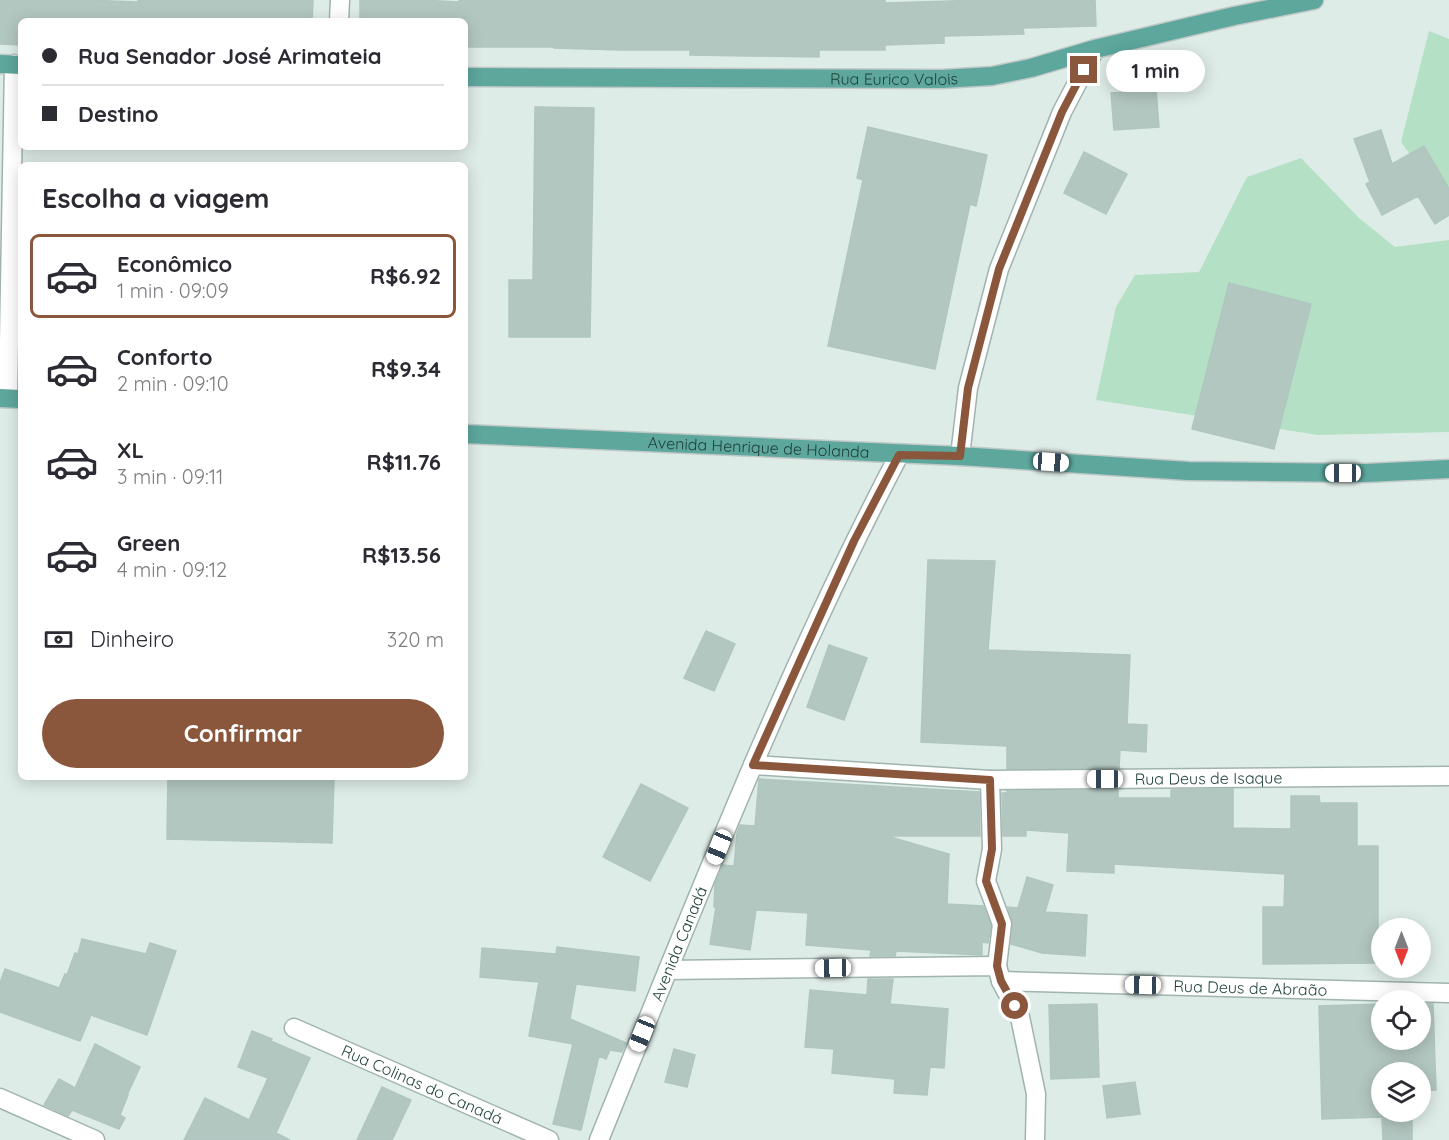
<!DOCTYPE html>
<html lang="pt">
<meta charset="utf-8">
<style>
:root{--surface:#fff;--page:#f2f2f3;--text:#2b2b33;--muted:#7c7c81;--line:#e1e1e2;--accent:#8a573d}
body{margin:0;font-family:Quicksand,sans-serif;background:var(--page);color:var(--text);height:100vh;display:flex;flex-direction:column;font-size:22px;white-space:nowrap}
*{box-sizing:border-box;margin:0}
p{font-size:20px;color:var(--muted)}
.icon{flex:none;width:33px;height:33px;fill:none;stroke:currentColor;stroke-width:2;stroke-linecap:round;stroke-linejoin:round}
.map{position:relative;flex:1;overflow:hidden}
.sheet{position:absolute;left:18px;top:162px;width:450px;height:618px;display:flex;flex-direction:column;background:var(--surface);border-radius:9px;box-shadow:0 3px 15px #0003}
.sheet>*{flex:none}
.banner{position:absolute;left:18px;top:18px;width:450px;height:132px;border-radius:9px;box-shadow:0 3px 15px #0003;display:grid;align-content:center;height:132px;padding:0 24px;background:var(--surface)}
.needle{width:39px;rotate:180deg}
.fabs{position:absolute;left:1371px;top:918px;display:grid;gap:12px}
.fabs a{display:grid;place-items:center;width:60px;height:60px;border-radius:50%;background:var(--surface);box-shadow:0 3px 15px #0003;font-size:30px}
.end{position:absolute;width:27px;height:27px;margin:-14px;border:8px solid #8a573d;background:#fff;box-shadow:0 0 0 3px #fff}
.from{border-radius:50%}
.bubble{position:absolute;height:42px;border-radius:21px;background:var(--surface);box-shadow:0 3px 15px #0003;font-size:20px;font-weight:700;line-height:42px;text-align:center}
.car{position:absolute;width:18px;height:36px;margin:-18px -9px;border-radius:8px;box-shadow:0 0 4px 2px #0007;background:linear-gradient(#fff 24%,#345 0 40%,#fff 0 76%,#345 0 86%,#fff 0)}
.banner b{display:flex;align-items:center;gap:21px;height:57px;font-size:22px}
.banner b+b{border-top:2px solid var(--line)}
.banner i{width:15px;height:15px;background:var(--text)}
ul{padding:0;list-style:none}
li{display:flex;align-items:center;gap:18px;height:84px;margin:0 12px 9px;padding:0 12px;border:3px solid transparent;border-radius:9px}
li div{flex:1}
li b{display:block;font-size:22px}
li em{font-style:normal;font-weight:700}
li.active{border-color:var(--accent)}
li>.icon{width:54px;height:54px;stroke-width:1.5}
h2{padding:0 24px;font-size:27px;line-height:72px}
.pay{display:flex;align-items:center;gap:15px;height:66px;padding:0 24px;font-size:22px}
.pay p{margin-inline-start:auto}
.button{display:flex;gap:12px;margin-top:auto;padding:12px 24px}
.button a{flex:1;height:69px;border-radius:36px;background:var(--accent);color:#fff;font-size:24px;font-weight:700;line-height:69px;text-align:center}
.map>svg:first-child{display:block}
.green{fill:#b4e0c5}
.building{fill:#b3c7c1;stroke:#b0c6c0;stroke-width:1.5}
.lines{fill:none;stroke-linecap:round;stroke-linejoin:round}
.minor-casing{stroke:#a0b4af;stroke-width:21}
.major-casing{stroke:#c0c9c8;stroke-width:21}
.minor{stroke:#fff;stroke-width:18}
.major{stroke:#5da79d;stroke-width:18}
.route{stroke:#8a573d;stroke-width:8}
.labels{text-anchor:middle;stroke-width:5;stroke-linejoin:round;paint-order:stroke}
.street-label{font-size:16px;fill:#1d3e39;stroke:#eff8f5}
</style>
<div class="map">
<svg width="1449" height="1140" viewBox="0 0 1449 1140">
<rect width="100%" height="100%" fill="#deece7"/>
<!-- green -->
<path class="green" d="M1429,31l20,8v171l-48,-68z
M1301,158l58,60 36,29 54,-7v192l-131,3 -222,-35 20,-93 19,-32 64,-3 48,-95z"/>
<!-- building -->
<path class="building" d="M0,0h86l52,2v-2h175l-1,21h-291l-1,24 -20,-1z
M360,0h61l38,2v-2h426v3l99,-3h111l1,26 -73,2 1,6 -80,2v7l-59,2v5h-66v7l-129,-2v-5h-70l-66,-2v-1h-89v-26h-105z
M1156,90l3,37 -45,3 -3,-37z
M535,107l59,1 -4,229h-81v-57h24z
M868,127l119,28 -11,51 -6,-2 -35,165 -107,-23 35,-166 -6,-2z
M1381,130l11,34 32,-18 25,43v26l-14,9 -17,-28 -36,19 -16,-31 4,-2 -16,-43z
M1084,152l43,22 -21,40 -42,-21z
M1229,283l82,21 -37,145 -82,-20z
M928,560l67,1 -7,89 142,5 -3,69 20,1 -1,27 -26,-2 -1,18 -112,1v-23l-86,-4z
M706,631l29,13 -21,47 -30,-13z
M829,645l38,13 -23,62 -37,-13z
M168,777h166l-2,66 -165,-4z
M759,779l220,13 1,44h-93l62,18 -2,50 36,2 8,19 -3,18 -6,-1v13l-86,-4 -1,5h-25l1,-6 -65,-5 2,-32 -52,-3 -6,40 -40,-6 6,-37h-2l1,-23 8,-19 11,1 3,-33 3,-8 15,1z
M641,784l47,24 -38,73 -47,-24z
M1233,789v39l58,1v-33h28l1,7h37v43h21v117l-115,1v-57h21l1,-33 -171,-10v9l-47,-2 2,-38 -43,-3v6h-23l-1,-43h5v-2l111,-1v8h53v-8z
M1027,877l26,8 -8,27 42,3 -2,41 -43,-3 -31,-9 2,-19 -5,-18 10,1z
M82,939l64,15 4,-11 26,8 -29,84 -56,-20 -11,26 -80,-29v-29l5,-14 54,19 6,-14 2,1 8,-22 3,1z
M557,947l82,10 -4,34 -59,-7 -6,35 56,24 -4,9 -12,-2 -4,9 -7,-3 -18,74 -28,-6 20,-80 -44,-8 10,-54 -59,-5 2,-29 74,6z
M868,979h25l-3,25 58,5 -4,59 -14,-1 -3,28 -33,-2 1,-14 -63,-6 2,-24 -29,-2 5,-57 57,5z
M1420,1003l13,1 3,86 -16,1v-19h-38v40h30v28h-29l-1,-23 -60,2 -3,-113 63,-2v36h38z
M1097,1004l2,73 -48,2 -2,-74z
M252,1031l20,8 -1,2 39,17 -34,75 14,7h-106l21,-42 44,22 19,-42 -30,-11z
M95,1044l45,23 -13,28h1l-8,20 5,3 -6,11 -47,-19 -4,6 -24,-11 15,-26 16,9z
M674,1049l21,6 -8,32 -22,-5z
M1135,1082l5,32 -33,4 -4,-32z
M382,1087l29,13 -19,40h-35z"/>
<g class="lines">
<!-- minor casing -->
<g class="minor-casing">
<g id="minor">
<path d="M339,21l1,-21"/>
<path d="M8,398l6,-334"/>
<path d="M960,456l8,-68 31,-119 63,-157 33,-63"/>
<path id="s1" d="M753,765l237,15 459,-4"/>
<path d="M990,780l2,69 -6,32 16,43 -5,42"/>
<path id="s2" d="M668,970l329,-4 4,15 448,12"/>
<path d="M1001,981l19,36 16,77 -1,46"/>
<path id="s3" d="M294,1028l255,112"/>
<path d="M0,1098l95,42"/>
<path id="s4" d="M599,1140c94,-231 184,-464 300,-685"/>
</g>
</g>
<!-- major casing -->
<g class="major-casing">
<g id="major">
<path d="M0,64l21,1"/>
<path id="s5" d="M465,77l477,2 50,-3 39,-8 64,-19 139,-33 80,-16"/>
<path d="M0,398l21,1"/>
<path id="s6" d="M465,434l495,22 228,15 178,2 83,-4"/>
</g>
</g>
<!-- minor -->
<use href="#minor" class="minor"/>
<!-- major -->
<use href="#major" class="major"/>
</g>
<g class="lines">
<!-- route -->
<path class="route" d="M1015,1006l-14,-25 -4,-15 5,-42 -16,-43 6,-32 -2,-69 -237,-15 101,-224 45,-86 61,1 8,-68 31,-119 63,-157 22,-42"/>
</g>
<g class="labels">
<!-- street labels -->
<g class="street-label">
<text dy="6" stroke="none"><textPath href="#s5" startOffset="429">Rua Eurico Valois</textPath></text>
<text dy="6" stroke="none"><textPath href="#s6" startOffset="294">Avenida Henrique de Holanda</textPath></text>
<text dy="6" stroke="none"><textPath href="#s1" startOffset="456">Rua Deus de Isaque</textPath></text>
<text dy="6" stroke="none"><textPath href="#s4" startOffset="212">Avenida Canadá</textPath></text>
<text dy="6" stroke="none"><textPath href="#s2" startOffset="594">Rua Deus de Abraão</textPath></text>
<text dy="6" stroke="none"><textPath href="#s3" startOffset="140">Rua Colinas do Canadá</textPath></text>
</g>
</g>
</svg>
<div class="fabs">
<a><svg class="needle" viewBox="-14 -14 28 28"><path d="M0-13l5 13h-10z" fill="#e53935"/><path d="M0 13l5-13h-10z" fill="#7c7c81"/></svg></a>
<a><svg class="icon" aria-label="locate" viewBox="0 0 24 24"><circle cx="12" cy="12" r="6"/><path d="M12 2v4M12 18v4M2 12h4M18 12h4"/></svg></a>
<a><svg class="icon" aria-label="layers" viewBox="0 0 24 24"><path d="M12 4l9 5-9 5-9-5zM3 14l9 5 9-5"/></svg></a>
</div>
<i class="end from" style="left:1015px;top:1006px"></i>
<i class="end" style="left:1084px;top:70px"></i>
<div class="bubble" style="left:1106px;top:50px;width:99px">1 min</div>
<i class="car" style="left:1051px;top:462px;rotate:94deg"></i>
<i class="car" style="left:1343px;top:473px;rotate:270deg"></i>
<i class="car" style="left:1105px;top:779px;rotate:270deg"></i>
<i class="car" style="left:719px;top:847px;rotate:202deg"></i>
<i class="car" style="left:833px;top:968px;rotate:269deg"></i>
<i class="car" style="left:1143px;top:985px;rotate:271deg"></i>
<i class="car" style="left:642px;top:1034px;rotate:202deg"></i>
<div class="banner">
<b><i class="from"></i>Rua Senador José Arimateia</b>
<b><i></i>Destino</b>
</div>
<section class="sheet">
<h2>Escolha a viagem</h2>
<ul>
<li class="active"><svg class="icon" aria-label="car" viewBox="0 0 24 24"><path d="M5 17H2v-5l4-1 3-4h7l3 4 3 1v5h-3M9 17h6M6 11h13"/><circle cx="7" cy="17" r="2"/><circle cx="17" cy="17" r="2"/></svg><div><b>Econômico</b><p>1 min · 09:09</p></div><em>R$6.92</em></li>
<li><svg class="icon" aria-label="car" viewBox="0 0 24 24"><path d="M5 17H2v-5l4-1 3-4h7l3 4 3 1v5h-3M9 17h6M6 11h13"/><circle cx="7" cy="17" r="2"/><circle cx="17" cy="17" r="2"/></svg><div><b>Conforto</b><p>2 min · 09:10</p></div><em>R$9.34</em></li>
<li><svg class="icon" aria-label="car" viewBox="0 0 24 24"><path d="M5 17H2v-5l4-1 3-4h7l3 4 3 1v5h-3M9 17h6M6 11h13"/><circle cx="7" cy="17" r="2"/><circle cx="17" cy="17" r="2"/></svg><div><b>XL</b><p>3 min · 09:11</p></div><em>R$11.76</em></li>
<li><svg class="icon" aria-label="car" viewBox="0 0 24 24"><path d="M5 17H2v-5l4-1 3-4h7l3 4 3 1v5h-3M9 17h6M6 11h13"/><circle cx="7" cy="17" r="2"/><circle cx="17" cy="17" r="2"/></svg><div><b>Green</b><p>4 min · 09:12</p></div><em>R$13.56</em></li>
</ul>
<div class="pay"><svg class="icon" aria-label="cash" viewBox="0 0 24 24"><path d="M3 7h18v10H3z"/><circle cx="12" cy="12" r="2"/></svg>Dinheiro<p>320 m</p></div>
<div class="button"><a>Confirmar</a></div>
</section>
</div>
